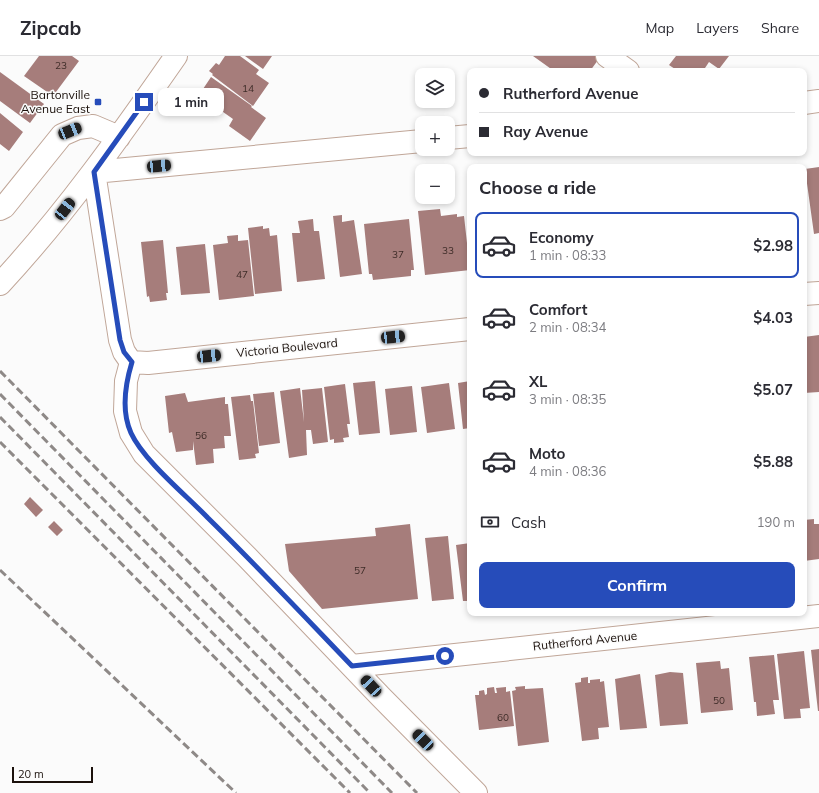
<!DOCTYPE html>
<meta charset="utf-8">
<style>
:root{--surface:#fff;--page:#f2f2f3;--text:#2b2b33;--muted:#7c7c81;--line:#e1e1e2;--accent:#264cba}
body{margin:0;font-family:Mulish,sans-serif;background:var(--page);color:var(--text);height:100vh;display:flex;flex-direction:column;font-size:15px;white-space:nowrap}
*{box-sizing:border-box;margin:0}
p{font-size:13px;color:var(--muted)}
.icon{flex:none;width:22px;height:22px;fill:none;stroke:currentColor;stroke-width:2;stroke-linecap:round;stroke-linejoin:round}
.map{position:relative;flex:1;overflow:hidden}
.sheet{position:absolute;left:467px;top:108px;width:340px;height:452px;display:flex;flex-direction:column;background:var(--surface);border-radius:8px;box-shadow:0 2px 6px #0003}
.sheet>*{flex:none}
.banner{position:absolute;left:467px;top:12px;width:340px;height:88px;border-radius:8px;box-shadow:0 2px 6px #0003;display:grid;align-content:center;height:88px;padding:0 12px;background:var(--surface)}
.buttons{position:absolute;left:415px;top:12px;display:grid;gap:8px}
.buttons a{display:grid;place-items:center;width:40px;height:40px;border-radius:8px;background:var(--surface);box-shadow:0 2px 6px #0003;font-size:20px}
.scale{position:absolute;left:12px;bottom:10px;width:81px;box-sizing:border-box;padding-left:4px;border:2px solid #1b110c;border-top:0;font-size:11px;line-height:14px;white-space:nowrap;color:#1b110c;-webkit-text-stroke:3px #fbfbfb;paint-order:stroke}
.end{position:absolute;width:18px;height:18px;margin:-9px;border:5px solid #264cba;background:#fff;box-shadow:0 0 0 2px #fff}
.from{border-radius:50%}
.bubble{position:absolute;height:28px;border-radius:8px;background:var(--surface);box-shadow:0 2px 6px #0003;font-size:13px;font-weight:700;line-height:28px;text-align:center}
.car{position:absolute;width:12px;height:24px;margin:-12px -6px;border-radius:5px;box-shadow:0 0 3px 1px #0007;background:linear-gradient(#222 24%,#8ab4d8 0 40%,#222 0 76%,#8ab4d8 0 86%,#222 0)}
.banner b{display:flex;align-items:center;gap:14px;height:38px;font-size:15px}
.banner b+b{border-top:1px solid var(--line)}
.banner i{width:10px;height:10px;background:var(--text)}
ul{padding:0;list-style:none}
li{display:flex;align-items:center;gap:12px;height:66px;margin:0 8px 6px;padding:0 4px;border:2px solid transparent;border-radius:8px}
li div{flex:1}
li b{display:block;font-size:15px}
li em{font-style:normal;font-weight:700}
li.selected{border-color:var(--accent)}
li>.icon{width:36px;height:36px;stroke-width:1.5}
h2{padding:0 12px;font-size:18px;line-height:48px}
.pay{display:flex;align-items:center;gap:10px;height:44px;padding:0 12px;font-size:15px}
.pay p{margin-inline-start:auto}
.primary-button{display:flex;gap:8px;margin-top:auto;padding:8px 12px}
.primary-button a{flex:1;height:46px;border-radius:8px;background:var(--accent);color:#fff;font-size:16px;font-weight:700;line-height:46px;text-align:center}
header{display:flex;align-items:center;gap:24px;box-sizing:border-box;height:56px;padding:0 20px;background:var(--surface);border-bottom:1px solid var(--line)}
header strong{font-size:19px}
nav{display:flex;gap:22px;margin-inline-start:auto;font-size:14px}
.map>svg:first-child{display:block}
.building{fill:#a67d7b}
.lines{fill:none;stroke-linecap:round;stroke-linejoin:round}
.minor-casing{stroke:#c0a698;stroke-width:24}
.minor{stroke:#fff;stroke-width:22}
.rail{stroke:#8e8987;stroke-width:3;stroke-dasharray:8 4;stroke-linecap:butt}
.route{stroke:#264cba;stroke-width:5}
.poi-dot{fill:#264cba;stroke:#fbfbfb;stroke-width:1.5}
.labels{text-anchor:middle;stroke-width:3;stroke-linejoin:round;paint-order:stroke}
.number-label{font-size:10px;fill:#3e2c28}
.poi-label{font-size:12px;fill:#1b110c;stroke:#fbfbfb;text-anchor:end}
.street-label{font-size:12px;fill:#1b110c;stroke:#fbfbfb}
</style>
<header>
<strong>Zipcab</strong>
<nav><a>Map</a><a>Layers</a><a>Share</a></nav>
</header>
<div class="map">
<svg width="819" height="737" viewBox="0 0 819 737">
<rect width="100%" height="100%" fill="#fbfbfb"/>
<!-- building -->
<path class="building" d="M39,0h33l7,5 -26,35 -29,-20z
M225,0h15l19,14 -3,4 13,9 -16,23 -41,-31 1,-1 -4,-3 7,-8 3,2z
M245,0h27l-9,13z
M533,0h68l-11,15h-36z
M676,0h53l-10,13 -10,-7 -6,9h-25l-9,-6z
M0,16l44,32 -14,19 -30,-22z
M211,21l41,29 -1,1 15,11 -16,23 -21,-15 4,-7 -34,-24z
M0,57l23,19 -14,19 -9,-7z
M819,111v66l-5,1 -9,-65z
M440,153l1,7 16,-2v3l7,-1 6,54 -45,5 -7,-64z
M342,159v7l12,-2 8,54 -22,3 -7,-61z
M313,163l1,12h5l6,48 -28,3 -5,-49h8l-2,-12z
M409,163l5,51h-3v6l-38,4 -1,-6h-3l-5,-50z
M263,170v3l6,-1 1,8 7,-1 5,56 -27,3 -7,-66z
M238,179v6l10,-1 6,56 -35,4 -6,-55 15,-2 -1,-7z
M163,184l5,53h-2l1,7 -17,2 -1,-6 -2,1 -6,-55z
M205,188l5,49 -29,2 -5,-48z
M819,279v57l-15,1v-56z
M375,325l5,52 -21,2 -6,-52z
M470,325v47l-7,1 -5,-46z
M449,327l6,46 -28,4 -6,-46z
M345,328l5,40h-3l2,13 -6,1 1,4 -10,1v-4l-4,1 -6,-53z
M412,330l5,46 -27,3 -5,-46z
M300,332l4,34 -2,-32 20,-2 6,54 -15,2 -2,-14h-5l1,25 -18,3 -9,-67z
M274,336l6,51 -21,3 -6,-52z
M185,337l3,9 37,-5v7h3l3,32h-7l1,12 -12,1 1,14 -18,2 -3,-24v9l-17,2 -4,-20 -3,1 -4,-37z
M250,339l1,6h2l6,52 -4,1 1,4 -17,2 -8,-63z
M30,441l13,13 -7,7 -12,-13z
M814,463v5h5v35l-15,2v-41z
M54,465l9,9 -6,6 -9,-9z
M410,468l8,75 -96,10 -33,-38 -4,-27 91,-8 -1,-8z
M448,480l6,63 -22,2 -7,-63z
M470,487v58h-7l-7,-56z
M819,593v62h-1l-7,-61z
M804,595l6,57 -10,1 1,9 -17,1 -7,-65z
M774,599l5,45h-6l2,14 -18,2 -1,-14h-2l-5,-45z
M720,605l1,8 8,-1 4,42 -32,3 -5,-50z
M670,616l13,1 5,51 -28,2 -5,-51z
M640,618l7,54 -27,2 -5,-51z
M588,621v6h2v-3l10,-1v3l4,-1 5,46 -11,1 1,11 -17,2 -7,-58 6,-1v-4z
M525,630v3l18,-1 6,54 -31,4 -6,-55 4,-1 -1,-3z
M494,631l1,6h2l-1,-5 10,-1v5l4,-1 4,35 -35,4 -4,-35h4v-4l5,-1 1,5 2,-1v-6z"/>
<g class="lines">
<!-- minor casing -->
<g class="minor-casing">
<path id="minor" d="M607,0l21,15
M804,47l15,-2
M448,82l22,-2
M0,153l4,-2 58,-72 16,-7 15,-2 26,11
M0,228c66,-71 121,-149 176,-228
M804,238l15,-1
M131,306l-5,19 -1,30 6,22 13,21 103,103 134,140 95,96
M131,306l-7,-10 -4,-12 -26,-168 328,-31
M131,306l17,1 322,-34
M352,610l467,-50"/>
</g>
<!-- minor -->
<use href="#minor" class="minor"/>
<!-- rail -->
<path class="rail" d="M0,315l417,422
M0,338l392,399
M0,361l370,376
M0,386l350,351
M0,514l236,223"/>
</g>
<g class="lines">
<!-- route -->
<path class="route" d="M144,46l-50,70 26,168 4,12 8,10c-7,23 -11,49 -1,71 13,28 55,62 77,85 49,48 96,98 144,148l93,-10"/>
</g>
<!-- markers -->
<rect class="poi-dot" x="94" y="42" width="8" height="8" rx="2"/>
<g class="labels">
<!-- number labels -->
<g class="number-label">
<text x="61" y="13">23</text>
<text x="248" y="36">14</text>
<text x="448" y="198">33</text>
<text x="398" y="202">37</text>
<text x="242" y="222">47</text>
<text x="201" y="383">56</text>
<text x="360" y="518">57</text>
<text x="719" y="648">50</text>
<text x="503" y="665">60</text>
</g>
<!-- poi labels -->
<g class="poi-label">
<text x="90" y="43">Bartonville<tspan x="90" dy="14">Avenue East</tspan></text>
</g>
<!-- street labels -->
<g class="street-label">
<text transform="translate(287 292) rotate(-6)" y="4">Victoria Boulevard</text>
<text transform="translate(585 585) rotate(-6)" y="4">Rutherford Avenue</text>
</g>
</g>
</svg>
<div class="buttons">
<a><svg class="icon" aria-label="layers" viewBox="0 0 24 24"><path d="M12 4l9 5-9 5-9-5zM3 14l9 5 9-5"/></svg></a>
<a>+</a>
<a>−</a>
</div>
<div class="scale">20 m</div>
<i class="end from" style="left:445px;top:600px"></i>
<i class="end" style="left:144px;top:46px"></i>
<div class="bubble" style="left:158px;top:32px;width:66px">1 min</div>
<i class="car" style="left:70px;top:75px;rotate:68deg"></i>
<i class="car" style="left:159px;top:110px;rotate:85deg"></i>
<i class="car" style="left:65px;top:153px;rotate:38deg"></i>
<i class="car" style="left:393px;top:281px;rotate:84deg"></i>
<i class="car" style="left:209px;top:300px;rotate:84deg"></i>
<i class="car" style="left:371px;top:630px;rotate:317deg"></i>
<i class="car" style="left:423px;top:684px;rotate:315deg"></i>
<div class="banner">
<b><i class="from"></i>Rutherford Avenue</b>
<b><i></i>Ray Avenue</b>
</div>
<section class="sheet">
<h2>Choose a ride</h2>
<ul>
<li class="selected"><svg class="icon" aria-label="car" viewBox="0 0 24 24"><path d="M5 17H2v-5l4-1 3-4h7l3 4 3 1v5h-3M9 17h6M6 11h13"/><circle cx="7" cy="17" r="2"/><circle cx="17" cy="17" r="2"/></svg><div><b>Economy</b><p>1 min · 08:33</p></div><em>$2.98</em></li>
<li><svg class="icon" aria-label="car" viewBox="0 0 24 24"><path d="M5 17H2v-5l4-1 3-4h7l3 4 3 1v5h-3M9 17h6M6 11h13"/><circle cx="7" cy="17" r="2"/><circle cx="17" cy="17" r="2"/></svg><div><b>Comfort</b><p>2 min · 08:34</p></div><em>$4.03</em></li>
<li><svg class="icon" aria-label="car" viewBox="0 0 24 24"><path d="M5 17H2v-5l4-1 3-4h7l3 4 3 1v5h-3M9 17h6M6 11h13"/><circle cx="7" cy="17" r="2"/><circle cx="17" cy="17" r="2"/></svg><div><b>XL</b><p>3 min · 08:35</p></div><em>$5.07</em></li>
<li><svg class="icon" aria-label="car" viewBox="0 0 24 24"><path d="M5 17H2v-5l4-1 3-4h7l3 4 3 1v5h-3M9 17h6M6 11h13"/><circle cx="7" cy="17" r="2"/><circle cx="17" cy="17" r="2"/></svg><div><b>Moto</b><p>4 min · 08:36</p></div><em>$5.88</em></li>
</ul>
<div class="pay"><svg class="icon" aria-label="cash" viewBox="0 0 24 24"><path d="M3 7h18v10H3z"/><circle cx="12" cy="12" r="2"/></svg>Cash<p>190 m</p></div>
<div class="primary-button"><a>Confirm</a></div>
</section>
</div>
